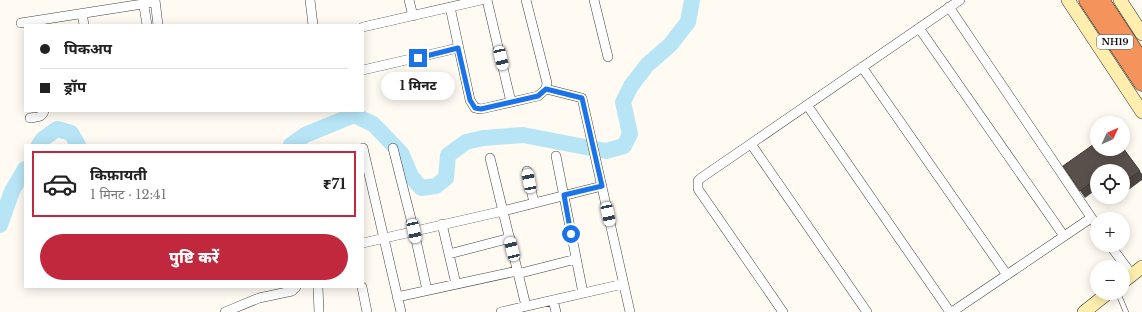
<!DOCTYPE html>
<html lang="hi">
<meta charset="utf-8">
<style>
:root{--surface:#fff;--page:#f2f2f2;--text:#222;--muted:#767676;--line:#e0e0e0;--accent:#c1273d}
body{margin:0;font-family:"Libre Baskerville","Noto Sans Devanagari",serif;background:var(--page);color:var(--text);height:100vh;display:flex;flex-direction:column;font-size:15px;white-space:nowrap}
*{box-sizing:border-box;margin:0}
p{font-size:13px;color:var(--muted)}
.icon{flex:none;width:22px;height:22px;fill:none;stroke:currentColor;stroke-width:2;stroke-linecap:round;stroke-linejoin:round}
.map{position:relative;flex:1;overflow:hidden}
.sheet{position:absolute;left:24px;top:144px;width:340px;height:144px;display:flex;flex-direction:column;background:var(--surface);border-radius:0px;box-shadow:0 2px 10px #0003}
.sheet>*{flex:none}
.banner{position:absolute;left:24px;top:24px;width:340px;height:88px;border-radius:0px;box-shadow:0 2px 10px #0003;display:grid;align-content:center;height:88px;padding:0 16px;background:var(--surface)}
.needle{width:26px;rotate:46deg}
.fabs{position:absolute;left:1090px;top:116px;display:grid;gap:8px}
.fabs a{display:grid;place-items:center;width:40px;height:40px;border-radius:50%;background:var(--surface);box-shadow:0 2px 10px #0003;font-size:20px}
.end{position:absolute;width:18px;height:18px;margin:-9px;border:5px solid #1a73e8;background:#fff;box-shadow:0 0 0 2px #fff}
.from{border-radius:50%}
.bubble{position:absolute;height:28px;border-radius:14px;background:var(--surface);box-shadow:0 2px 10px #0003;font-size:13px;font-weight:800;line-height:28px;text-align:center}
.car{position:absolute;width:12px;height:24px;margin:-12px -6px;border-radius:5px;box-shadow:0 0 3px 1px #0007;background:linear-gradient(#fff 24%,#345 0 40%,#fff 0 76%,#345 0 86%,#fff 0)}
.banner b{display:flex;align-items:center;gap:14px;height:38px;font-size:15px}
.banner b+b{border-top:1px solid var(--line)}
.banner i{width:10px;height:10px;background:var(--text)}
ul{padding:7px 0 0;list-style:none}
li{display:flex;align-items:center;gap:12px;height:66px;margin:0 8px 6px;padding:0 8px;border:2px solid transparent;border-radius:0px}
li div{flex:1}
li b{display:block;font-size:15px}
li em{font-style:normal;font-weight:800}
li.selected{border-color:var(--accent)}
li>.icon{width:36px;height:36px;stroke-width:1.5}
.cta{display:flex;gap:8px;margin-top:auto;padding:8px 16px}
.cta a{flex:1;height:46px;border-radius:24px;background:var(--accent);color:#fff;font-size:16px;font-weight:800;line-height:46px;text-align:center}
.map>svg:first-child{display:block}
.lines{fill:none;stroke-linecap:round;stroke-linejoin:round}
.river{stroke:#b7e5f6;stroke-width:16}
.lane-casing{stroke:#434343;stroke-width:5.5}
.street-casing{stroke:#434343;stroke-width:10}
.secondary-casing{stroke:#323232;stroke-width:14}
.highway-casing{stroke:#212121;stroke-width:17}
.lane{stroke:#fff;stroke-width:4.5}
.street{stroke:#fff;stroke-width:9}
.secondary{stroke:#ffeeae;stroke-width:13}
.highway{stroke:#f4935c;stroke-width:16}
.wall{fill:#4d4541}
.building{fill:#59504c;stroke:#3e3835}
.route{stroke:#1a73e8;stroke-width:5}
.labels{text-anchor:middle;stroke-width:4;stroke-linejoin:round;paint-order:stroke}
.shield{fill:#fff;stroke:#585858;stroke-width:1}
.shield-label{font-size:9px;font-weight:bold;fill:#101010}
</style>
<div class="map">
<svg width="1142" height="312" viewBox="0 0 1142 312">
<rect width="100%" height="100%" fill="#fffbf3"/>
<g class="lines">
<!-- river -->
<path class="river" d="M39,145l4,-6 14,-10 14,4 7,12
M291,145l14,-10 49,-20 19,9 28,29 10,23 10,12 15,-2 10,-8 2,-23 18,-13 17,-4 40,-3 83,16 18,-5 6,-12 -7,-32 8,-16 16,-21 23,-20 18,-23 4,-22
M0,225l12,-34 13,-22"/>
<!-- lane casing -->
<g class="lane-casing">
<path id="lane" d="M1118,293l8,19"/>
</g>
<!-- street casing -->
<g class="street-casing">
<path id="street" d="M143,0l4,25
M155,0l3,25
M310,0l3,25
M409,0l4,16
M487,0l24,102
M594,0l14,57
M450,7l20,93 5,8 6,1 57,-13 8,-7 1,-6 -21,-83
M949,7l148,219
M82,13l2,12
M21,23l134,-21
M363,27l118,-27
M919,28l145,208
M862,67l145,208
M363,70l95,-22
M546,89l36,9 48,214
M807,105l143,207
M30,118c6,-1 12,0 14,-7
M751,144l116,168
M363,148l38,164
M393,148l21,83 13,59
M556,156l27,137
M490,158l36,148
M527,171l7,32
M442,224l14,60
M363,243l140,-32 99,-25
M1110,245l22,30
M449,254l61,-16
M318,287l1,25
M362,287l5,25
M397,297l120,-26 4,2 55,-14
M553,300l3,12
M225,312l34,-14 33,-7 4,-4
M501,312l122,-28
M783,312l-85,-123v-8l3,-3 259,-178
M952,312l139,-94"/>
</g>
<!-- secondary casing -->
<g class="secondary-casing">
<path id="secondary" d="M1068,0l74,112
M1120,0l22,34
M1123,282l19,-15
M1084,312l24,-19"/>
</g>
<!-- highway casing -->
<g class="highway-casing">
<path id="highway" d="M1087,0l55,83
M1101,0l41,62"/>
</g>
<!-- lane -->
<use href="#lane" class="lane"/>
<!-- street -->
<use href="#street" class="street"/>
<!-- secondary -->
<use href="#secondary" class="secondary"/>
<!-- highway -->
<use href="#highway" class="highway"/>
</g>
<!-- wall -->
<path class="wall" d="M1123,148l19,26v6l-19,14v-23h-26v18l-12,9 -22,-32z
M1107,197h11l-7,5z"/>
<!-- building -->
<path class="building" d="M1097,142v7h26v-1l17,23 -17,12v-12h-26v12l-2,-3 -15,11 -17,-25z"/>
<g class="lines">
<!-- route -->
<path class="route" d="M418,58l40,-10 12,52 5,8 6,1 57,-13 8,-7 36,9 20,88 -38,9 7,39"/>
</g>
<g class="labels">
<!-- shield labels -->
<rect class="shield" x="1097" y="35" width="36" height="14" rx="3"/>
<g class="shield-label">
<text x="1115" y="45">NH19</text>
</g>
</g>
</svg>
<div class="fabs">
<a><svg class="needle" viewBox="-14 -14 28 28"><path d="M0-13l5 13h-10z" fill="#e53935"/><path d="M0 13l5-13h-10z" fill="#767676"/></svg></a>
<a><svg class="icon" aria-label="locate" viewBox="0 0 24 24"><circle cx="12" cy="12" r="6"/><path d="M12 2v4M12 18v4M2 12h4M18 12h4"/></svg></a>
<a>+</a>
<a>−</a>
</div>
<i class="end from" style="left:571px;top:234px"></i>
<i class="end" style="left:418px;top:58px"></i>
<div class="bubble" style="left:381px;top:72px;width:74px">1 मिनट</div>
<i class="car" style="left:501px;top:58px;rotate:167deg"></i>
<i class="car" style="left:529px;top:181px;rotate:349deg"></i>
<i class="car" style="left:608px;top:214px;rotate:168deg"></i>
<i class="car" style="left:414px;top:231px;rotate:168deg"></i>
<i class="car" style="left:512px;top:249px;rotate:346deg"></i>
<div class="banner">
<b><i class="from"></i>पिकअप</b>
<b><i></i>ड्रॉप</b>
</div>
<section class="sheet">
<ul>
<li class="selected"><svg class="icon" aria-label="car" viewBox="0 0 24 24"><path d="M5 17H2v-5l4-1 3-4h7l3 4 3 1v5h-3M9 17h6M6 11h13"/><circle cx="7" cy="17" r="2"/><circle cx="17" cy="17" r="2"/></svg><div><b>किफ़ायती</b><p>1 मिनट · 12:41</p></div><em>₹71</em></li>
</ul>
<div class="cta"><a>पुष्टि करें</a></div>
</section>
</div>
